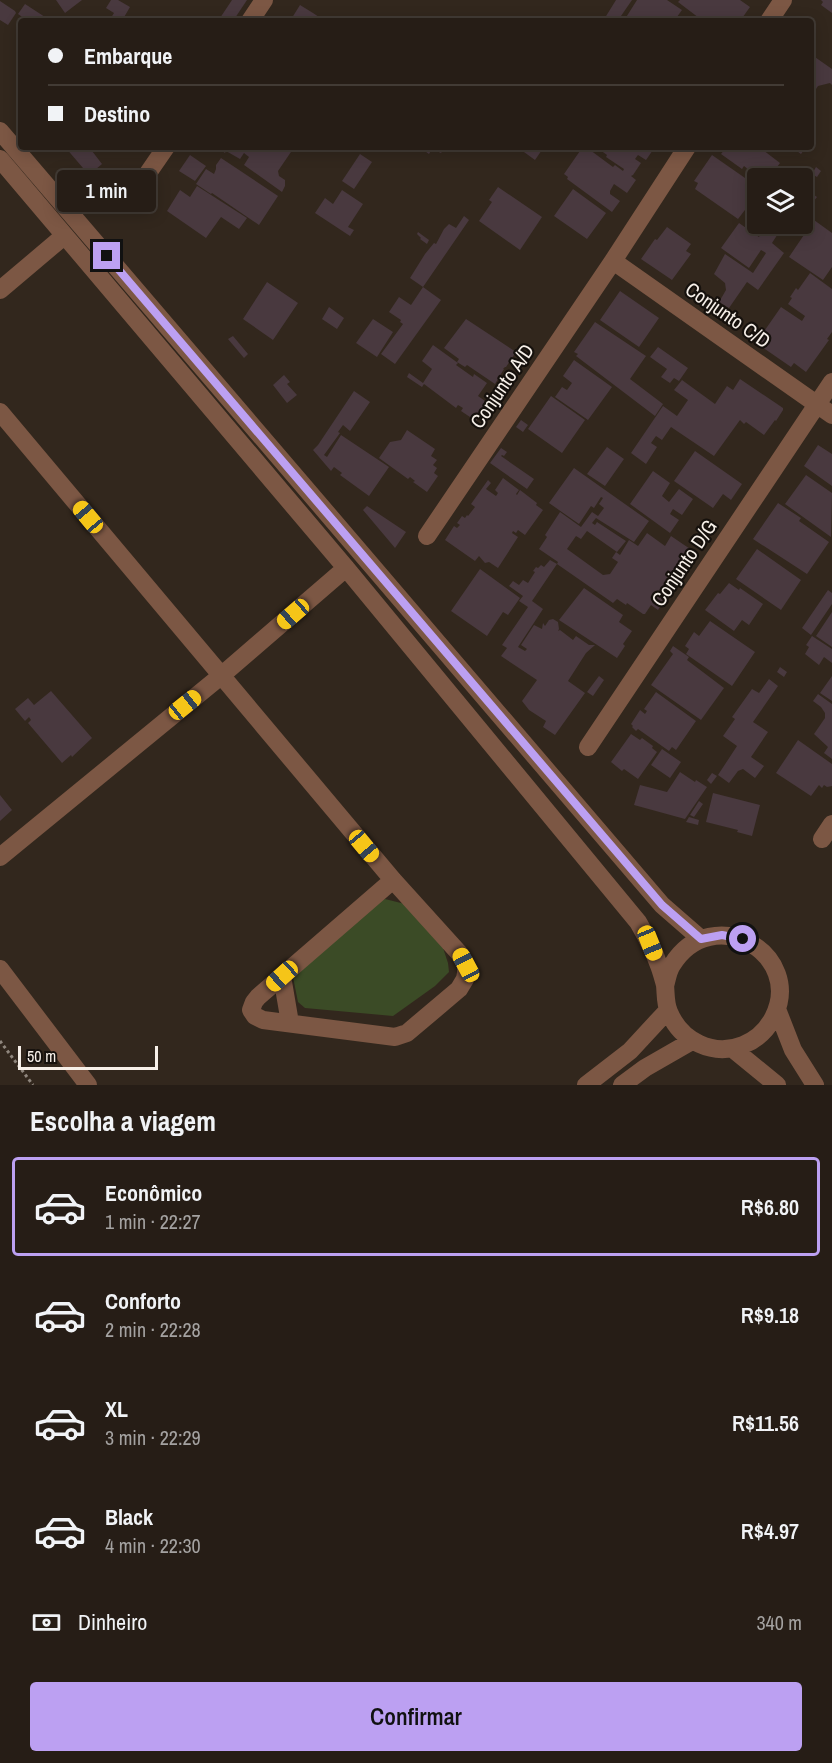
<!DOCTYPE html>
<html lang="pt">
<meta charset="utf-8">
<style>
:root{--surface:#261d16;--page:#2e261f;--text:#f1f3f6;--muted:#a4a2a1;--line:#423b35;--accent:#bca0f2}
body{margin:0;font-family:"Archivo Narrow",sans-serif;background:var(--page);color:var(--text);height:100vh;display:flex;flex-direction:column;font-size:22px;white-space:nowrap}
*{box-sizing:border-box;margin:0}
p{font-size:20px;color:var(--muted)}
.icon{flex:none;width:33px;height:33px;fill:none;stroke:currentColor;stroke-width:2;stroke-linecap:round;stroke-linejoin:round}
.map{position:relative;height:1085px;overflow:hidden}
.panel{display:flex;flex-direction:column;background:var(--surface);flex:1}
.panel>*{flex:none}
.banner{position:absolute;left:18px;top:18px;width:796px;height:132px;border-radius:6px;box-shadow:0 3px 15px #0003,0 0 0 2px var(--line);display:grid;align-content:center;height:132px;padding:0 30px;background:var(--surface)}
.tools{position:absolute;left:747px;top:168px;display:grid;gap:12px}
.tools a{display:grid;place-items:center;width:66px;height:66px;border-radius:6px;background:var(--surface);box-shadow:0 3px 15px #0003,0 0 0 2px var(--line);font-size:30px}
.scale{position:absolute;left:18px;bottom:15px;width:140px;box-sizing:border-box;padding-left:6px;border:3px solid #f7f0e9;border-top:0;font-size:16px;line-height:21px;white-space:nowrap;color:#f7f0e9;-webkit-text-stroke:4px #16110d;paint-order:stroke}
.end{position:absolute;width:27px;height:27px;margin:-14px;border:8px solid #bca0f2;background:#111;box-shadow:0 0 0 3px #111}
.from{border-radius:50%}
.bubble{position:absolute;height:42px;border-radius:6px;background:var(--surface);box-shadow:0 3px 15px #0003,0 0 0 2px var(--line);font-size:20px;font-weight:600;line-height:42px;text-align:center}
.car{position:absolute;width:18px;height:36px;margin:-18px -9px;border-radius:8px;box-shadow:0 0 4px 2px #0007;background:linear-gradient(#f5c518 24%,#345 0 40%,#f5c518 0 76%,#345 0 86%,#f5c518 0)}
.banner b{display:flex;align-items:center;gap:21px;height:57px;font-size:22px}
.banner b+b{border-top:2px solid var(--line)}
.banner i{width:15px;height:15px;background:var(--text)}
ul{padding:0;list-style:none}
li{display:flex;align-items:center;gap:18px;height:99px;margin:0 12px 9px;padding:0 18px;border:3px solid transparent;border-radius:6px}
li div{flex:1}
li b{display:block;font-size:22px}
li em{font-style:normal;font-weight:600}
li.current{border-color:var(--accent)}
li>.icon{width:54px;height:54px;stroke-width:1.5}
h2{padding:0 30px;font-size:27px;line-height:72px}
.pay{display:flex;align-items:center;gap:15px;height:66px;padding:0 30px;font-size:22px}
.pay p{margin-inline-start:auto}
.cta{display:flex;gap:12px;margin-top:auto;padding:12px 30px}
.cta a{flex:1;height:69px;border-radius:6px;background:var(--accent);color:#111;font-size:24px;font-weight:600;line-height:69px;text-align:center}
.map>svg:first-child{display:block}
.green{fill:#3b4b26}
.building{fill:#49393f}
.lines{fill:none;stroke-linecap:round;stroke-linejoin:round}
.path{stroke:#8f867d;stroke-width:3;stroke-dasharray:3 3;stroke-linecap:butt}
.minor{stroke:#7c5744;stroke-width:18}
.route{stroke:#bca0f2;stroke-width:8}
.labels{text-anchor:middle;stroke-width:4.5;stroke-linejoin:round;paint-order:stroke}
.street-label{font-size:20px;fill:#f7f0e9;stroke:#16110d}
</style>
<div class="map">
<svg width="832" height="1085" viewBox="0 0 832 1085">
<rect width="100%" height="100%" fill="#32271d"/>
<!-- green -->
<path class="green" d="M385,899l20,5 38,44 5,15 1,9 -14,14 -42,30 -88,-8 -7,-6 -5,-25 84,-75z"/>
<!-- building -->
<path class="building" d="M56,0h26l-17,13z
M111,0h7l12,7 -7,12 3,2h-17l5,-8 -8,-5z
M232,0h15l-14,21h-15z
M616,0h16l-11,16 4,3 12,-19h30l15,10 -8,11h-71z
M680,0h60l10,7 -10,14h-37l-25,-19z
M821,0h11v13l-11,-8 2,-3z
M0,1l15,10 1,2 -8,12 -8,-5z
M25,4l20,13 -2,4h-15l-10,-7z
M300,5l13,8 12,8h-35z
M812,55l20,14v16l-2,-2 -12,3 -6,9z
M65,147h24l13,17 -13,11z
M216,147h73l4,2 -15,22 1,5 6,4v6l-3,6 -38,-27 5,-8 -5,-4 -4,6 -14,-8 -1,2z
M419,147h26l-4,6 -9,-4 -3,5z
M517,147h27l-9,13z
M596,147h59l-9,13 -8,-5 -3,4 6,4 -8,12 -2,1 5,4 -9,13 -13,-9 -4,7v3l10,7 -8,11 -45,-33 1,-2 -4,-3 18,-26 7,4 1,-2 23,17 2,-2 8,6 1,-2 -18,-12 1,-2z
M721,147h38l21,16 -11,15h-10l-15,-12 -2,3 -21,-15 4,-5z
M791,147h15l-5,7z
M360,154l12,8 -18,27 -12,-8z
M190,155l16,11 -11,15 -16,-10z
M712,155l46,32 -10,19 -10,13 -43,-30 3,-6 -4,-2z
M221,158l57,38 -19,29 -47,-32 -1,1 -15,-10 10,-15 8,5 2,-5v-4z
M816,167l5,4 -4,6 -5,-3z
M197,186l50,32 -8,11 -18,-12 -15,21 -39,-27 13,-21 10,7z
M498,187l44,30 -22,33 -41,-29 13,-19 -3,-2z
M573,189l33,24 -19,26 -33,-23z
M342,190l21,14 -15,23 6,3 -4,6 -35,-23 10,-15 8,6z
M808,191l9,6 -4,5 2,1 -9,12 -4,-2v-15z
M755,213l3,2v9h28l3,1 -3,4 -3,-3 -11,17 12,10 -26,37 -11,-8 -18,26 -10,-6 7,-12 -1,-7 -11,-9 11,-20 28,19 13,-20 -5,-3 -12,18 -28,-20 18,-25 20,14 1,-2 -14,-9z
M464,216l5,4 -46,67 18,13 -46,64 -14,-10 22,-30 -3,-2 1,-2 -12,-8 10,-15 12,8 12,-18 -13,-9 15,-24 9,-11 2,1 8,-15 5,-5 7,4z
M814,220l18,13v34l-9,13 -34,-23z
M667,227l24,17 -5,7 5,3 -19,26 -31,-21 14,-20 2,1z
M418,232l11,8 -2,4 -7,-5 1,-1 -4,-4z
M810,273l22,16v43l-5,7 2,1 -23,32 -12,-9 -3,4 -35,-24 25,-36 21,14 3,-5 -17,-12 4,-6 -2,-1 6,-9 2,2z
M267,282l31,21 -25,37 -30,-21z
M620,291l39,27 -20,29 -39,-27z
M329,307l15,11 -7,11 -15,-10z
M724,307l4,3 -6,9 -4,-3z
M373,319l20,13 -16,25 -21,-14z
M466,319l50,33 -10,15h-1l-2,2h1l-9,15 -28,-19 -2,2 -8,-5 2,-3 -15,-11z
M595,322l51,34 -16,23 33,25 -8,12 -79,-60 2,-2 -4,-2z
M233,336l15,18 -4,4 -16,-19z
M433,345l25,18 -2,2 17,12 1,-3 13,9 -9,13 10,7 -12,18 -15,-10 2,-3 -5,-3 -2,3 -32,-24 -2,3 -15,-10 2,-4 14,10 9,-14 -10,-8z
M658,347l30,21 -9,13 -5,-3 -4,5 -9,-6 6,-8 -17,-12z
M574,360l38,27 -24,33 -33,-23 7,-10 5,3 5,-7 -9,-7z
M284,375l6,7 -3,2 10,11 -10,8 -14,-18z
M740,379l43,29v2l-7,11 -1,-1 -11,15 -18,-13 -2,2 -4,-4 -26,36 -43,-29 -9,13 -6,-4 -5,7 6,4 -11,17 -15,-11 32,-47 14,10 11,-16 -14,-10 8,-10 33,24 12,-18 6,4z
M354,391l16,11 -20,29 -7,-6 -5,7 2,1 -16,22 3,2 14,-22 48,32 -20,29 -29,-21 2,-2 -8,-6 -3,4 -18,-21 5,-5z
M551,396l34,24 -23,33 -34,-24z
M521,420l7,5 -5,7 -7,-5z
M407,430l28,19 -4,7 6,4 -4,5 4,3 -3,5 4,3 -11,16 -14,-10 2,-1 -5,-4 -2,2 -29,-21 11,-16 11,-2z
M818,445l14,9v32l-28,-20z
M607,447l17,12 -19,27 -18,-12z
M501,448l6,4 -3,4 -2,-1 -1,1 33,23 -7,10 -37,-26z
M695,451l47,33 -11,16 -8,-6 -10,14 -39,-27z
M574,468l75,53 -15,21 -38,-24 -4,5 3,2 2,-3 29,19 -9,11 -30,-21 -6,8 -5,-3 -9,13 36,26 7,-1 8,-12 -6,-4 4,-6 4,3 9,-15 9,6 9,-13 18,13 6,-10 25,17 -38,57 -7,-5 -6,9h-2l-16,-11 -1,2 -9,-6 -4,4 -56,-39 1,-2 -19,-13 8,-12 -2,-2 15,-23 21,15 11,-15 6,4 6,-8 -5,-4 4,-6 -2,-1 -7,11 -3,-2 -12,18 -30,-21z
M653,471l17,12 -8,13 7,6 10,-13 14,10 -11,16 -9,-6 -3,5 9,6 -9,13 -40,-29z
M806,475l26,18 -1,44 -46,-33z
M503,478l16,12 -3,4 1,1 3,-5 17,13 -1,2 7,5 -18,25 -7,-5 -2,3 -3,-2 -1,2 6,4 -20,31 -9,-6 -4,1 -6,-7 -4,5 -30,-21 9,-14 3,2 3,-3 -3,-2 5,-7 3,2 2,-3 1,1 7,-9 -4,-3 17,-24 3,3 -5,6 10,7 2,-3 -3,-3z
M778,503l23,15 -2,3 30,21 -22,32 -54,-35z
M367,506l39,26 -11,16 -32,-38z
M757,549l44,31 -20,30 -45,-31z
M550,560l7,4 -25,37 11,8 -25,38 7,4 2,-2 -6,-4 13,-20 8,4 1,-6 2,3 4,-6 4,-1 5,3 1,7 -1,2 2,-1 13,10 3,-4 13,9h6l-9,8 -18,28 17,12 -30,42 -12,-8 3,-6 -17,-11 -7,-9 15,-21 -36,-24 6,-8 -5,-3 26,-38 -9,-6 4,-5 -14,-10 4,-5 6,4 4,-5 5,3 7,-11 -2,-1 3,-4 2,1 3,-3 3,2z
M480,569l40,29 -12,17 -5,-3 -16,24 -36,-25z
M729,583l10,7 1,-2 23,16 -14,21 -7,-5 -8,11 -29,-21 13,-17 2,1z
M584,588l39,27 -4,7 13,9 -9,13 2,2 -8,12 -58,-38z
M828,590l4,3v11l-21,31 -9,-7z
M832,612v35l-16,-11z
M710,621l45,31 -23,34 -46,-32 3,-5 -4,-3 9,-14 5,4z
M812,636l20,13v14l-8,-6 -5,8 -14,-11 4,-7 -3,-2z
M673,646l16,11 -2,3 37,28 -23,32 -50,-35 22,-31 -3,-3z
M780,667l7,5 -3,5 -7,-5z
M599,676l5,4 -11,16 -6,-4z
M832,676v25l-12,-8z
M769,679l9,7 -25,36 15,10 -17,25 13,9 -9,12 -12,-9 -5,2 -9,12 -11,-8 19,-29 -14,-10 12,-17 -3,-2 20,-28 7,4z
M51,691l41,47 -20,19 -1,-2 -9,8 -34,-40 3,-3 -2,-3 -4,4 -10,-12 13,-11 6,7z
M656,692l40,29 -20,29 -4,-3 -3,4 -31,-22 -2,2 -4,-4 1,-1 -2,-2 9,-14 5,4 2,-3 -3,-2z
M818,694l14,10v55l-8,-6 4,-6 -14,-13 11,-16v-5l-4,-6 -8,-6z
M631,734l9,6 2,-2 11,8 -1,2 5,4 -19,27 -14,-10 -2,2 -11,-9z
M798,740l34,24v22l-5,1 -3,-2 -2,3 -3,-3 -8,11 -35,-23z
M662,749l19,13 -11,16 -19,-13z
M680,772l15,10 1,-2 11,7 -22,32 -51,-14 6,-20 27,7z
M712,773l5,3 -6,8 -4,-4z
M713,793l47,12 -8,31 -15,-4 1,-2 -32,-8z
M0,795l12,15 -12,11z
M699,801l4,3 -9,13 -4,-2z
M689,817l10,3 -1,5 -12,-3z"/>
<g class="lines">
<!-- path -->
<path class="path" d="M0,1041l33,44"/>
<!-- minor -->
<path class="minor" d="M250,21l14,-21
M769,21l14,-21
M0,131l662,774 39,34
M0,159l346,409 292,354c8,14 15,26 20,41 3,7 5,15 7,22 1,9 0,18 4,27 12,29 44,45 74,33 13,-5 23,-14 30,-27 33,-64 -61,-118 -101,-53 -4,6 -5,14 -7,21
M126,205l40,-58
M613,261l219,154
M0,290l64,-54
M0,412l393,468 66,73 7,12v8l-1,6 -6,10 -52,44 -12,4 -132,-17 -8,-4 -4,-6 3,-8 4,-5 135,-117
M427,536l186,-275 74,-114
M588,747l244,-365
M822,839l10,-15
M0,857l222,-182 124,-107
M0,969l88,116
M282,976l8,47
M777,1009l16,41 22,35
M733,1049l44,36
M586,1085l44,-34 38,-41
M622,1085l23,-17 47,-27"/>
</g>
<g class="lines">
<!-- route -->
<path class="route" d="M107,256l555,649 39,34 21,-4 21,4"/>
</g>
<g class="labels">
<!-- street labels -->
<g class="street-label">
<text transform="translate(728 315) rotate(35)" y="7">Conjunto C/D</text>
<text transform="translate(502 386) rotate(-56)" y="7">Conjunto A/D</text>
<text transform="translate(684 563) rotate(-56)" y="7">Conjunto D/G</text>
</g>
</g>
</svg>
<div class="tools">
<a><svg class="icon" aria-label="layers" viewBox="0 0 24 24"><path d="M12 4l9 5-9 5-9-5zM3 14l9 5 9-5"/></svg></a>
</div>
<div class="scale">50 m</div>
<i class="end from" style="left:743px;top:939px"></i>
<i class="end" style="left:107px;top:256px"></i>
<div class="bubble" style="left:57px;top:170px;width:99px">1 min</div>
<i class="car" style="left:88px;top:517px;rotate:320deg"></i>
<i class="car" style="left:293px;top:614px;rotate:229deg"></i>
<i class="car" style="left:185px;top:705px;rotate:51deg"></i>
<i class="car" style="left:364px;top:846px;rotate:140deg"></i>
<i class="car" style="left:650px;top:943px;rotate:158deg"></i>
<i class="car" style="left:466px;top:965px;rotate:332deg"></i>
<i class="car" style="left:282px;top:976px;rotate:228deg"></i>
<div class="banner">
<b><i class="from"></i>Embarque</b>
<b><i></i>Destino</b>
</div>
</div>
<section class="panel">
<h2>Escolha a viagem</h2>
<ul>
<li class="current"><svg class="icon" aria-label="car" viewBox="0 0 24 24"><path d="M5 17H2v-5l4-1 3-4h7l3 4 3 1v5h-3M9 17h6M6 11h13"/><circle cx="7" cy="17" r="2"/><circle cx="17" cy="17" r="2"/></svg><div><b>Econômico</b><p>1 min · 22:27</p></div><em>R$6.80</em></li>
<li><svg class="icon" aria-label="car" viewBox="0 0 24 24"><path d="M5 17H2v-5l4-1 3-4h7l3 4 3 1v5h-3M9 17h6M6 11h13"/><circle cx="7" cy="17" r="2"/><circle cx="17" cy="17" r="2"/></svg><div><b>Conforto</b><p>2 min · 22:28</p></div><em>R$9.18</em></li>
<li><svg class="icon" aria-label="car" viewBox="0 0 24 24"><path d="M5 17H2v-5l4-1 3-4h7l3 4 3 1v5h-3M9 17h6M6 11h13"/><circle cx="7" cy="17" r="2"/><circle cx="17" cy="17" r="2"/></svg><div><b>XL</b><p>3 min · 22:29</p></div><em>R$11.56</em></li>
<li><svg class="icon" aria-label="car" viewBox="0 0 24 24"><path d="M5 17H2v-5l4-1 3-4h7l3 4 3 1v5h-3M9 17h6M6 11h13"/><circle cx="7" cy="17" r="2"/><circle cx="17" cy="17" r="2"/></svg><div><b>Black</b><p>4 min · 22:30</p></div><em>R$4.97</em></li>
</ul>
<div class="pay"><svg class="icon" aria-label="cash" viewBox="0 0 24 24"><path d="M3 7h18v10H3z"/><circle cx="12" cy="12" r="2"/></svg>Dinheiro<p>340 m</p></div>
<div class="cta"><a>Confirmar</a></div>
</section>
